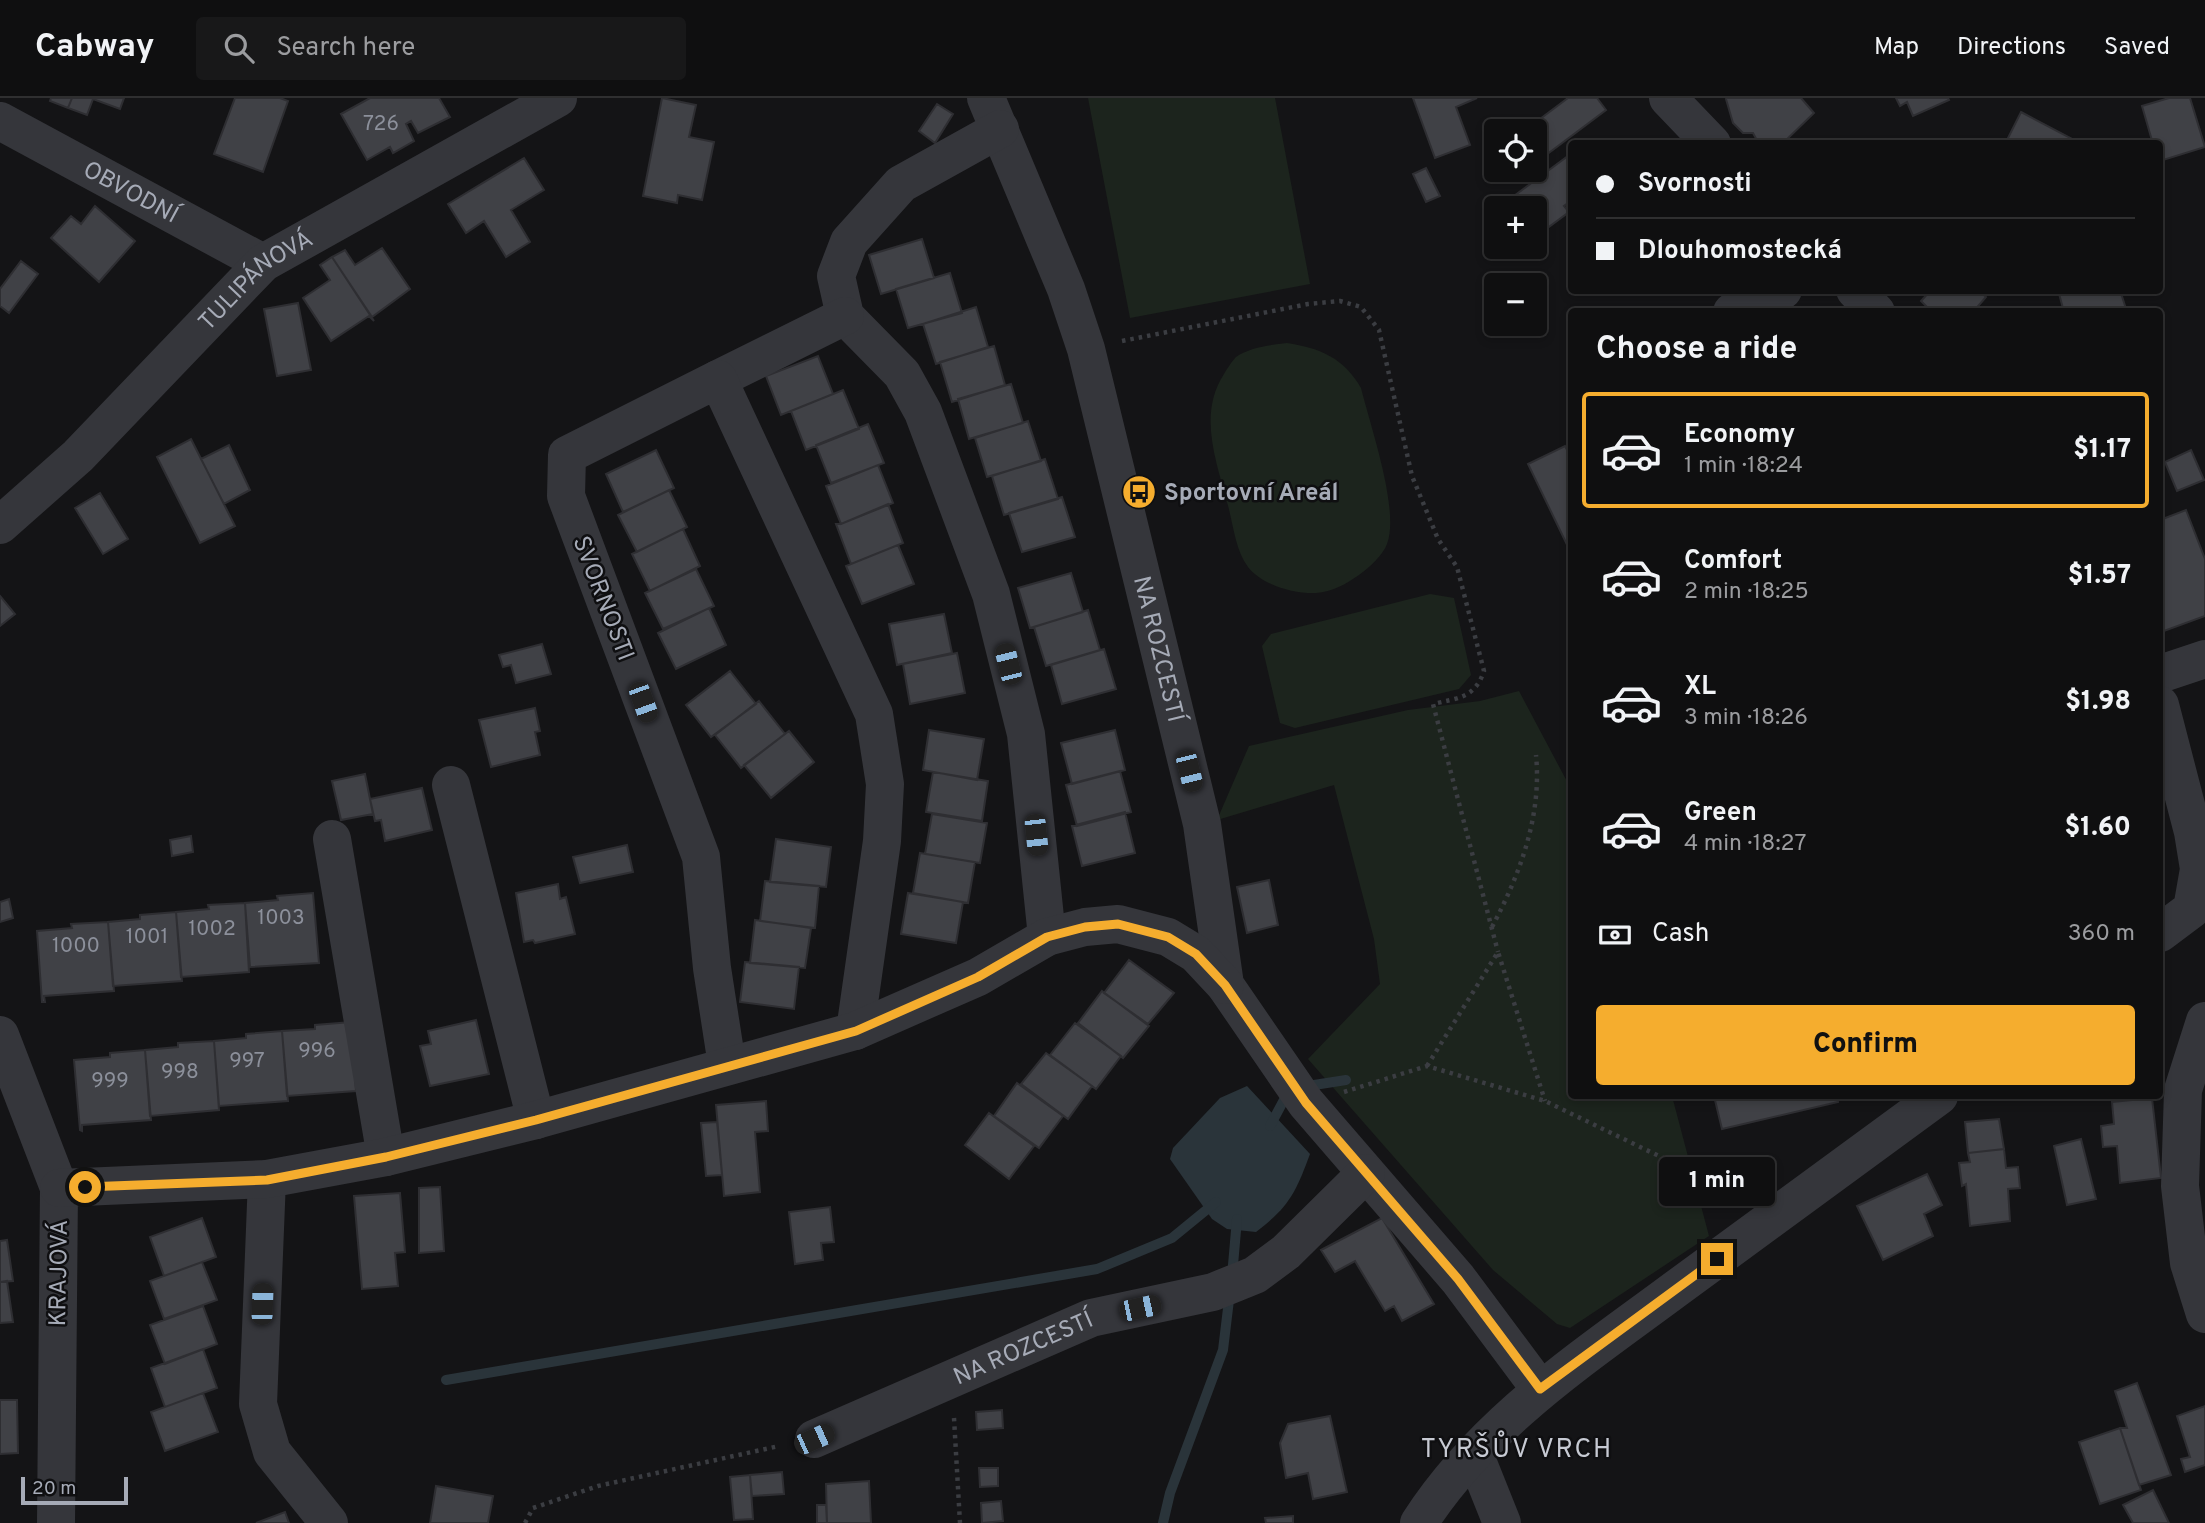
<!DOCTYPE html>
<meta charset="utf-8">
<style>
:root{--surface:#0f0f10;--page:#181819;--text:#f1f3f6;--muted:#9b9c9f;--line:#2f2f30;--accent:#f5ad2e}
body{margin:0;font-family:Overpass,sans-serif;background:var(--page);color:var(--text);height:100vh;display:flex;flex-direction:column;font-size:26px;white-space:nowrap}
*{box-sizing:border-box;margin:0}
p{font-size:23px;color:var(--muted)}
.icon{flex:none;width:38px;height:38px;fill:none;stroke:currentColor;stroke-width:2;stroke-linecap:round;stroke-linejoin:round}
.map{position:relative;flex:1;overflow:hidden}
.sheet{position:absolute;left:1568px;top:210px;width:595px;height:791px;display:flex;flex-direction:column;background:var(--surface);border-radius:7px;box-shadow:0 4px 10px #0003,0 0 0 2px var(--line)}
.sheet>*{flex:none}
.hud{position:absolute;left:1568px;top:42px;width:595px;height:154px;border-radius:7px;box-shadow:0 4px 10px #0003,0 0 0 2px var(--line);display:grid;align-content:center;height:154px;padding:0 28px;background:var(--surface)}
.buttons{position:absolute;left:1484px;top:21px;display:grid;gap:14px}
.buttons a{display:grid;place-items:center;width:63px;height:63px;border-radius:7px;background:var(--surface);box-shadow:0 4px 10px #0003,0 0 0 2px var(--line);font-size:35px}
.scale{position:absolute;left:21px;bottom:18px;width:107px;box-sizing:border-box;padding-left:7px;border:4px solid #a6abb7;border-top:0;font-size:19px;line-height:24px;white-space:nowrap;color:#a6abb7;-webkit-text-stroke:5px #0f0f11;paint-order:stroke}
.end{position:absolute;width:32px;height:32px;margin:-16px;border:9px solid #f5ad2e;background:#111;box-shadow:0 0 0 4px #111}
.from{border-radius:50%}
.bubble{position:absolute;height:49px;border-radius:7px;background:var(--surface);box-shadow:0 4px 10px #0003,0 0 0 2px var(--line);font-size:23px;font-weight:800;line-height:49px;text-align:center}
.car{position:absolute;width:21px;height:42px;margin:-21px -10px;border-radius:9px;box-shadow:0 0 5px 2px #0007;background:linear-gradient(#222 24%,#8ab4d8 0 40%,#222 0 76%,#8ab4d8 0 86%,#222 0)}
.hud b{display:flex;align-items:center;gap:24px;height:66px;font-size:26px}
.hud b+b{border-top:2px solid var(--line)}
.hud i{width:18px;height:18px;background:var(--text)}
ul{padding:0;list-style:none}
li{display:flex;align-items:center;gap:21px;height:116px;margin:0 14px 10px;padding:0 14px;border:4px solid transparent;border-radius:7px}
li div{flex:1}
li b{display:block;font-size:26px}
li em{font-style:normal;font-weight:800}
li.current{border-color:var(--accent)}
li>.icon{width:63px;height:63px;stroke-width:1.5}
h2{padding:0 28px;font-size:32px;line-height:84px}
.pay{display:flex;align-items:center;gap:18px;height:77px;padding:0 28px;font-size:26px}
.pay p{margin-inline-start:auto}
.primary-button{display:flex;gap:14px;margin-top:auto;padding:14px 28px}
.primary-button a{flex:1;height:80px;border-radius:7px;background:var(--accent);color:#111;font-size:28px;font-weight:800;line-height:80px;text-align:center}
header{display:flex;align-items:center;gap:42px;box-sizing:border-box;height:98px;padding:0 35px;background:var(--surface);border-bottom:2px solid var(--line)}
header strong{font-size:33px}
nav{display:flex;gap:38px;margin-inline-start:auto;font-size:24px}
.search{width:490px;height:63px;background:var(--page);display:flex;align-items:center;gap:18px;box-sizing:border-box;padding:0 24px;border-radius:7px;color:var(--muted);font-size:26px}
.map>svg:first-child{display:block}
.green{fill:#1c241d}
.water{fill:#2a343a}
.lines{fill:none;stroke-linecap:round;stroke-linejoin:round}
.stream{stroke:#2a343a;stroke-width:10}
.building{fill:#404146;stroke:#2e2e32;stroke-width:2}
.path{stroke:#3b3d42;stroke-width:4.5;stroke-dasharray:3.5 5;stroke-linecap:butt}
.minor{stroke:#35363b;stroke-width:38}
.route{stroke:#f5ad2e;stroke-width:9}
.labels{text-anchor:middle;stroke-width:5;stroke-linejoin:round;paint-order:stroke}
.number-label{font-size:21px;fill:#8c909b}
.street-label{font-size:24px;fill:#a6abb7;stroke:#0f0f11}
.poi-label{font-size:24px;font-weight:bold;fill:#a6abb7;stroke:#0f0f11;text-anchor:start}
.neighbourhood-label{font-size:26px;letter-spacing:2px;fill:#c7cad3;stroke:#0f0f11}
</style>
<header>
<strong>Cabway</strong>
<div class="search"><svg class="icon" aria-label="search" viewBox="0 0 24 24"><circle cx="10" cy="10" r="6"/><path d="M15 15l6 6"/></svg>Search here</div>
<nav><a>Map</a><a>Directions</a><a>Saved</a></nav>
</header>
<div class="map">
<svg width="2205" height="1425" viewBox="0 0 2205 1425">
<rect width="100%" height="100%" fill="#141416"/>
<!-- green -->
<path class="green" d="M1088,0h187l35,186 -180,34z
M1287,245c33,5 57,15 74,45 9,37 39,122 26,156 -4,11 -18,24 -28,31 -13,9 -27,17 -43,18 -22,1 -54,-8 -68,-26 -13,-17 -15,-45 -21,-65 -11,-42 -29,-88 -3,-128 3,-5 8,-13 12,-17 14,-10 35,-12 51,-14z
M1430,496l24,4 17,77 -12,14 -164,39 -15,-5 -18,-77 9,-12z
M1519,593l52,98 1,307h100l37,140 -139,92 -13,-4 -64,-54 -185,-211 72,-75 -6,-45 -40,-154 -117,35 32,-74 159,-36 72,-9z"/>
<!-- water -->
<path class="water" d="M1247,988l63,68c-14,38 -21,53 -54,78l-29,-3 -15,-10 -42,-60 3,-11 47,-50z"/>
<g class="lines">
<!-- stream -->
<path class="stream" d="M1314,987l32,-5
M1270,1028l16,-30
M1233,1167l4,-46
M446,1282l651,-111 75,-31 44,-36
M1163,1425l7,-30 53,-143 6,-50"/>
</g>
<!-- building -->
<path class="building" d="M51,0h21l-4,10 -18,-7z
M72,0h52l-4,11 -27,-10 -6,16 -19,-7z
M235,0h45l8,3 -25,71 -49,-18z
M370,0h69l11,19 -32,16 -7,-12 -5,3 8,17 -21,12 -3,-6 -23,13 -26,-46z
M662,0l34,7 -7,32 25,5 -12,58 -24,-5 -1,8 -34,-7z
M1413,0h64l-21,9 14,38 -35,13z
M1568,0h29l9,12 -68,51 -3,-5v-25h-11z
M1727,0h74l13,15 -32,31h-23l-6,-11h-10l-10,-10 -7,-24z
M1896,0h52l1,2 -36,16 -6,-14 -7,4z
M2169,0h21l15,49 -45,14v-17h-7l-11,-38z
M937,6l16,10 -18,29 -16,-12z
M2021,14l59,31v1h-75z
M1572,55v47l-8,6 5,6 -27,20 -7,-9v-15h-12l-9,-12z
M524,60l20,32 -33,20 19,32 -24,15 -22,-36 -18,12 -18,-29z
M1426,70l14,28 -14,6 -13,-28z
M95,108l40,35 -36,41 -48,-44 20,-22 10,8z
M922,141l12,39 -53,16 -12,-39z
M382,150l28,41 -38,28 -40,-60 13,-7 10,15z
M332,159l42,64 -5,-5 -38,25 -28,-43 27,-18 -10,-15z
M21,163l17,13 -29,39 -9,-7v-17z
M950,175l12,40 -54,15 -12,-39z
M1931,192h48l7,7 -13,15h-41l-11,-11z
M2058,192h62l7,22h-63z
M298,205l13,67 -34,6 -13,-67z
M976,209l12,40 -52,17 -13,-40z
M994,248l11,39 -53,17 -12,-40z
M818,258l15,38 -52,21 -15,-39z
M1011,286l12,39 -54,16 -11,-40z
M843,292l16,39 -53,21 -15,-39z
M1028,323l13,40 -54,16 -12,-39z
M868,326l16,39 -53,20 -15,-38z
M191,341l44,87 -35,17 -43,-86z
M229,347l21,45 -26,14 -23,-45z
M1565,348l7,13v96l-44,-91z
M656,352l18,38 -51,24 -17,-38z
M2191,352l13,30 -27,11 -12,-29z
M1045,361l13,40 -54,16 -12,-39z
M878,367l15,38 -52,21 -15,-38z
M669,392l18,37 -50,25 -19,-37z
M100,395l28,46 -25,15 -28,-46z
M1062,399l13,40 -53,15 -13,-39z
M888,406l15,39 -52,21 -15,-40h5z
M2186,412l19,49v57l-41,15 -4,-12v-99z
M683,431l17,37 -50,25 -18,-37z
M898,447l16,39 -52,20 -16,-38z
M696,471l18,37 -51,23 -18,-36z
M1071,475l12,39 -53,16 -12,-40z
M0,498l15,18 -15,12z
M709,510l17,37 -50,24 -18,-36z
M1088,512l12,40 -54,16 -12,-39z
M944,516l8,39 -55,12 -8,-41z
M542,546l9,30 -35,9 -5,-18 -8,2 -4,-12z
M1104,551l12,40 -54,15 -11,-39z
M957,555l8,40 -55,11 -7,-40z
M730,573l26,33 -45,33 -25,-32z
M759,603l26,33 -44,34 -26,-33z
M535,610l5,23 -5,1 5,23 -49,12 -12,-47z
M929,632l55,9 -7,41 -54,-10z
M1115,632l10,40 -53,14 -11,-41z
M789,633l25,31 -43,36 -27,-33z
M1120,673l11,41 -54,14 -11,-41z
M933,674l55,9 -6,40 -56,-9z
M365,676l8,40 -32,6 -9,-39z
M422,690l10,42 -47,11 -4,-21 -6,1 -5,-22z
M1125,714l10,41 -53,13 -10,-40z
M932,716l55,9 -7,40 -55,-9z
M191,738l2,16 -21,4 -2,-16z
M776,741l55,8 -5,40 -56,-5z
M627,747l6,27 -53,11 -7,-26z
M920,755l55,9 -7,41 -55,-10z
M1269,782l9,45 -31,8 -10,-46z
M765,783l54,5 -4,42 -55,-7z
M558,786l2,15 6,-2 9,37 -40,9 -2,-3 -9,2 -8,-49z
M313,795l6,70 -69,4 -5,-64 33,-3 -1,-4z
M908,795l55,9 -7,41 -55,-9z
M9,801l4,19 -13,4v-20z
M245,805l4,69 -68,5 -5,-65 33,-3 -1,-4z
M176,814l6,69 -69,5 -5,-64 32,-3v-4z
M755,822l56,8 -6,40 -55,-5z
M108,824l6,69 -70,5 1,6h-3l-5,-71 35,-3 -1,-4z
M1129,862l45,33 -26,31 -44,-31z
M745,864l54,5 -5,42 -54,-7z
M1102,893l47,35 -26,32 -45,-35z
M476,922l13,54 -59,12 -10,-40 11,-2 -3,-13z
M351,924l5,69 -69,5 -5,-65 33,-2v-4z
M1075,925l46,33 -25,33 -46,-34z
M282,933l6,70 -69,5 -5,-65 32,-3v-4z
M214,943l5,69 -69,6 -5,-66 33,-3v-4z
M145,952l6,70 -69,5v6l-2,-1 -6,-70 36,-3v-4z
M1046,955l46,33 -24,33 -47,-35z
M1017,985l46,33 -24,32 -45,-32z
M1714,998h123l1,6 -116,27z
M2152,1000l9,80 -41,5 -3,-37 -14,1 -2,-21 13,-2 -2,-22z
M766,1003l2,30 -13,1 5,60 -36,4 -8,-91z
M989,1015l45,33 -25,33 -44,-34z
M1999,1021l5,30 -36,4 -3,-31z
M717,1024l5,53 -16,1 -5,-53z
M2081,1041l15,60 -29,6 -13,-59z
M2004,1051l2,19 12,-1 2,21 -12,1 2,32 -40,5 -4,-42 -4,2 -3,-23 11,-1 -2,-9z
M1927,1076l15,31 -18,9 9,22 -50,24 -26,-54z
M440,1089l4,64 -25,2v-65z
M400,1095l5,59 -10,1 3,33 -36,3 -8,-93z
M830,1109l4,35 -13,1 2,17 -28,4 -6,-52z
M202,1120l14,39 -52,19 -14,-39z
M1382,1120l52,86 -32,17 -8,-15 -9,5 -30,-50 -20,11 -14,-22z
M7,1142l6,41 -13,1v-41z
M202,1164l15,38 -53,19 -14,-38z
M7,1183l6,41 -13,1v-41z
M203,1208l14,38 -52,20 -15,-39z
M203,1251l14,39 -52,19 -14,-39z
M2137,1285l34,92 -32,10 -19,-57h7l-12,-37z
M203,1295l15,39 -53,19 -14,-39z
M0,1302h17l1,53 -18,1z
M2205,1308v59l-20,7 -4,-13 9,-2 -13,-41z
M1002,1312l1,18 -26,2 -1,-18z
M1330,1318l17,76 -34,7 -5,-26 -22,5 -6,-35 8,-19z
M2120,1330l21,62 -41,14 -21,-62z
M979,1370h19v18l-18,1z
M782,1374l2,22 -32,2 -2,-21z
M750,1377l3,44 -19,1 -4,-43z
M869,1383l2,42h-44l-1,-39z
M436,1388l57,10 -5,27h-58z
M2153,1392l16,33h-36l-10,-18z
M1001,1403l2,20 -21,2 -1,-20z
M817,1407h9l1,18h-10z
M285,1414l4,11h-33z
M1293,1418v7h-27l-1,-5z"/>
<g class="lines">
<!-- path -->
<path class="path" d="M1122,243l186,-37 32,-3 21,6 18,23 33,146 26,63 19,28 27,104c-9,27 -26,27 -51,33l65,248
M1492,829c28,-53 50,-111 44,-172
M1427,968l71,-114 47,149
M1344,994l83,-26 118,35 147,71
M954,1320l6,105
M525,1425l8,-15 65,-22 181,-40"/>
<!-- minor -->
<g class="minor">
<path id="s1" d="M986,0l80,191 20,60 116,475 23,161 81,118 152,176 82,110"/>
<path d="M1668,0l44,46"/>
<path id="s2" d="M0,23l263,142"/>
<path d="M1000,31l-99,55 -52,58 -13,34 9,40 57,58 21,38 68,182 35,140 21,203"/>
<path d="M1855,192l21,22"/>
<path d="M1732,214l51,-22"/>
<path d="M718,281l127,-63"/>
<path id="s3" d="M0,427l78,-69 185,-193 295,-165"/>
<path d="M2160,576l45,-15"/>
<path d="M2160,607l33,127 6,37 -7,40 -32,24"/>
<path d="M451,687l85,335"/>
<path d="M332,741l54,318"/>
<path d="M2205,923l-22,69 -3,96 9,77 16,51"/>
<path d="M0,937l59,153 -3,335"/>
<path d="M727,967l-15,-97 -11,-111 -135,-361 1,-41 151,-76 156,335 11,70 -3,57 -27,190"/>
<path d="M267,1081l-9,225 14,48 57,71"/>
<path d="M59,1090l208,-9 119,-22 150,-37 319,-89 123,-54 69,-40 38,-10 33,-3 50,13 28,17 29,31"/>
<path id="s4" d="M814,1341l277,-121 122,-26 42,-17 31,-23 80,-79"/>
<path d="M1474,1355l28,70"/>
<path d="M1419,1425c65,-101 164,-165 258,-235 87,-64 174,-128 262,-192"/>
</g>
</g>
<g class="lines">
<!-- route -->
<path class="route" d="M85,1089l182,-7 119,-23 150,-37 320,-89 122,-54 69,-40 38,-10 33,-3 50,13 28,17 29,31 81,118 152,176 82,110 177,-130"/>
</g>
<!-- icons -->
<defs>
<g id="bus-disc" transform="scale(1.75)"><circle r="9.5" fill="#f5ad2e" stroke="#0f0f11"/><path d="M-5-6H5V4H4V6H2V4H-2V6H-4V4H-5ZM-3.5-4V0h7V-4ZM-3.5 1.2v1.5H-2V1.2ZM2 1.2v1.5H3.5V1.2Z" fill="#111"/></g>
</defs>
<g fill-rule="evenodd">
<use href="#bus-disc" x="1139" y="394"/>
</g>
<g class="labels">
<!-- number labels -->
<g class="number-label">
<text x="381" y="32">726</text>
<text x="281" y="826">1003</text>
<text x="212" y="837">1002</text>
<text x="147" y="845">1001</text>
<text x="76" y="854">1000</text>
<text x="317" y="959">996</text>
<text x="247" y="969">997</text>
<text x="180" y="980">998</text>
<text x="110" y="989">999</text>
</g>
<!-- street labels -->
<g class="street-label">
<text dy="8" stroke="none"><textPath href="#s2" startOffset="149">OBVODNÍ</textPath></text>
<text dy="8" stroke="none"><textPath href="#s3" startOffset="355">TULIPÁNOVÁ</textPath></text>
<text transform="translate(604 500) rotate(69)" y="8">SVORNOSTI</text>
<text dy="8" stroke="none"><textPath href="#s1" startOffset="579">NA ROZCESTÍ</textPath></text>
<text transform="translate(58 1175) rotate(-89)" y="8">KRAJOVÁ</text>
<text dy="8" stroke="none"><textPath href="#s4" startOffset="228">NA ROZCESTÍ</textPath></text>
</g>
<!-- poi labels -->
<g class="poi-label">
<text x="1164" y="402">Sportovní Areál</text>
</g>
<!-- neighbourhood labels -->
<g class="neighbourhood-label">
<text x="1517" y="1359">TYRŠŮV VRCH</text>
</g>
</g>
</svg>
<div class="buttons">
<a><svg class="icon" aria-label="locate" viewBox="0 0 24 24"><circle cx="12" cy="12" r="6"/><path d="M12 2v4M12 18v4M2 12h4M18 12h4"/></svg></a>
<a>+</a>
<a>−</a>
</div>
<div class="scale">20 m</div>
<i class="end from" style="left:85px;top:1089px"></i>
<i class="end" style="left:1717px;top:1161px"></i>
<div class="bubble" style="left:1659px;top:1059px;width:116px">1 min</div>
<i class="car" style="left:1008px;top:566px;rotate:346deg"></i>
<i class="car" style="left:643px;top:604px;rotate:160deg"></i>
<i class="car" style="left:1189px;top:673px;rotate:166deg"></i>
<i class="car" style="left:1036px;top:737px;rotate:174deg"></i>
<i class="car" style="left:262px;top:1206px;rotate:2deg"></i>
<i class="car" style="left:1140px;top:1210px;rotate:78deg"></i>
<i class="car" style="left:814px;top:1341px;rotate:66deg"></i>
<div class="hud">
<b><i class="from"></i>Svornosti</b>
<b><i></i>Dlouhomostecká</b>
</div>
<section class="sheet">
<h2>Choose a ride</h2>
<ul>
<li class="current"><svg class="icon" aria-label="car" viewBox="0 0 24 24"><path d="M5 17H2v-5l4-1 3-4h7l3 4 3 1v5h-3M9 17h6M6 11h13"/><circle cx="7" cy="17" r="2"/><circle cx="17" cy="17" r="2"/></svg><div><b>Economy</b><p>1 min · 18:24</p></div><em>$1.17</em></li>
<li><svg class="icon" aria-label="car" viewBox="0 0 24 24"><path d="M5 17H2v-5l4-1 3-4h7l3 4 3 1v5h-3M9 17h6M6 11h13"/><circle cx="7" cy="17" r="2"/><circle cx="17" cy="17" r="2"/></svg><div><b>Comfort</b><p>2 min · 18:25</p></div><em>$1.57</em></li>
<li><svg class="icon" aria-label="car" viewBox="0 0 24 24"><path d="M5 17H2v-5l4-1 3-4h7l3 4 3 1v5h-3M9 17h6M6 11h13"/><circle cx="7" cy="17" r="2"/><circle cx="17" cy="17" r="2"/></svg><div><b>XL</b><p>3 min · 18:26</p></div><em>$1.98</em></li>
<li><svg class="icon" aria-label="car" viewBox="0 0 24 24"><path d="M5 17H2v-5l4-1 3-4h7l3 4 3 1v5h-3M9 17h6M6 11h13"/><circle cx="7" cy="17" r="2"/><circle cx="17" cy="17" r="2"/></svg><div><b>Green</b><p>4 min · 18:27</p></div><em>$1.60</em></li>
</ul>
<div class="pay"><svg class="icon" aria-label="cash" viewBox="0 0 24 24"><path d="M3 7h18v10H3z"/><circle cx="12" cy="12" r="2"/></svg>Cash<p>360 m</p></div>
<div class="primary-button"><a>Confirm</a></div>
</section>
</div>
